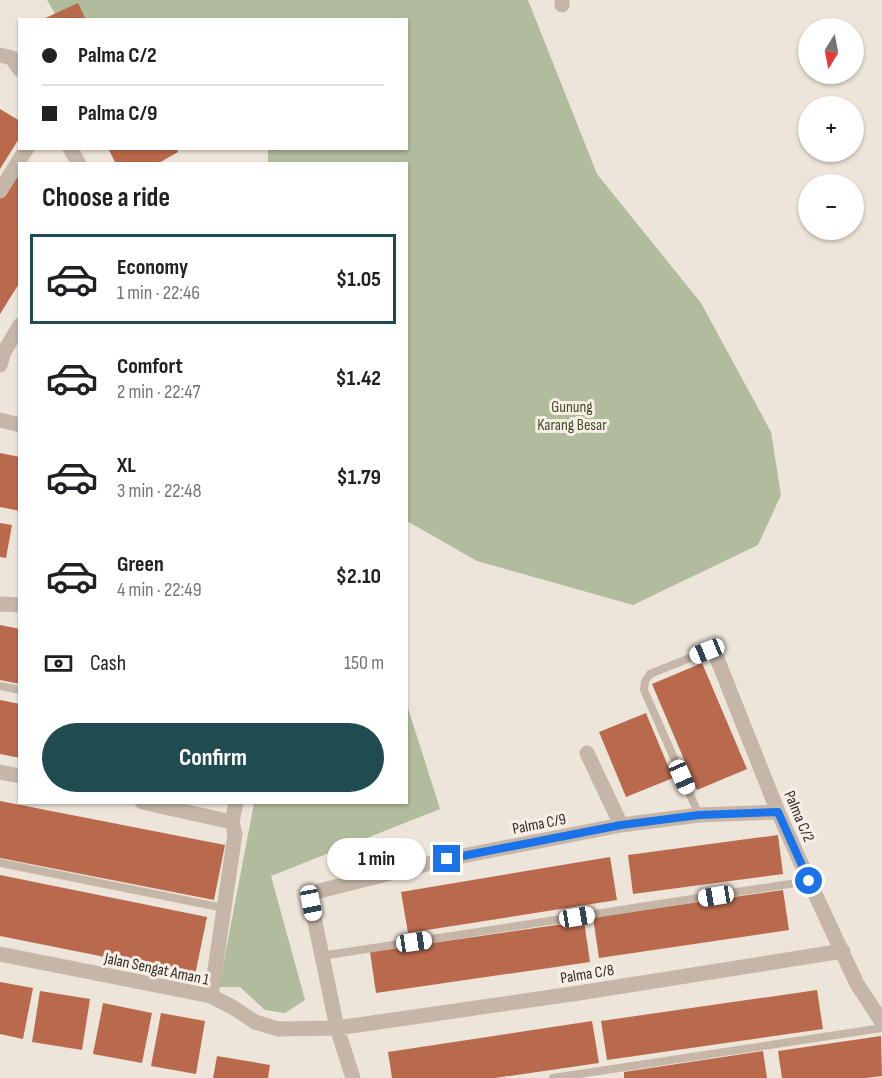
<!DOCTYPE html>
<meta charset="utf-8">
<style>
:root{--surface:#fff;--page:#f6f6f6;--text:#202124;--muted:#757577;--line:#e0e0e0;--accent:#204b50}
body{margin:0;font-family:"Sofia Sans Condensed",sans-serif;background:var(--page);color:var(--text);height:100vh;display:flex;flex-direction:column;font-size:22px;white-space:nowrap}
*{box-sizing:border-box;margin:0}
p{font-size:20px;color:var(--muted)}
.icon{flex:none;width:33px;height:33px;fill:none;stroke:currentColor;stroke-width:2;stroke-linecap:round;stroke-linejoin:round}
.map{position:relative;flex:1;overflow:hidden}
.drawer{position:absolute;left:18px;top:162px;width:390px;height:642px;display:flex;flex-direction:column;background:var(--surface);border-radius:0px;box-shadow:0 2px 4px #0004}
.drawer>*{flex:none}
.banner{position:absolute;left:18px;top:18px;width:390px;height:132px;border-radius:0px;box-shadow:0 2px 4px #0004;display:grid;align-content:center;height:132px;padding:0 24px;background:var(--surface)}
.needle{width:39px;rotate:190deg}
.buttons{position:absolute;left:798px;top:18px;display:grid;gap:12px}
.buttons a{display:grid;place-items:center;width:66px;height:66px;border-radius:50%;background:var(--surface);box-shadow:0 2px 4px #0004;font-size:30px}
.end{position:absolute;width:27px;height:27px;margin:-14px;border:8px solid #1a73e8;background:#fff;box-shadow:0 0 0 3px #fff}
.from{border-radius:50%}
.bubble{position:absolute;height:42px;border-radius:21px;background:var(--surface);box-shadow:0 2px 4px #0004;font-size:20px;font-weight:700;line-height:42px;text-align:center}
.car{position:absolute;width:18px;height:36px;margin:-18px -9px;border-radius:8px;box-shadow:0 0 4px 2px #0007;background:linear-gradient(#fff 24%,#345 0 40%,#fff 0 76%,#345 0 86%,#fff 0)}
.banner b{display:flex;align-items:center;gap:21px;height:57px;font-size:22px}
.banner b+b{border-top:2px solid var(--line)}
.banner i{width:15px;height:15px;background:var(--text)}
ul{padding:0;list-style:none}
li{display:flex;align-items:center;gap:18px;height:90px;margin:0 12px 9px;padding:0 12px;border:3px solid transparent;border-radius:0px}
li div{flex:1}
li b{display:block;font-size:22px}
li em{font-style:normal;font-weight:700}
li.current{border-color:var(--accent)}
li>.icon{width:54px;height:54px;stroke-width:1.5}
h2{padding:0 24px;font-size:27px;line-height:72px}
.pay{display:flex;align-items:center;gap:15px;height:66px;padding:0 24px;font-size:22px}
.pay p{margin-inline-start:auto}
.button{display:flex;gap:12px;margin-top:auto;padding:12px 24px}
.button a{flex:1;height:69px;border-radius:36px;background:var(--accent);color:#fff;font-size:24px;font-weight:700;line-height:69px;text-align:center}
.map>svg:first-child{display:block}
.green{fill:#b0bc9b}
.building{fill:#ba6a4c}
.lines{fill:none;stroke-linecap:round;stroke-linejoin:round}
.lane{stroke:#c5b6a7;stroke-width:8}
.street{stroke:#c5b6a7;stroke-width:15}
.route{stroke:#1a73e8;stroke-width:8}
.labels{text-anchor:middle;stroke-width:6;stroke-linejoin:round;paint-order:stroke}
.park-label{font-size:16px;fill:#414e2d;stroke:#f7efe5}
.street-label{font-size:16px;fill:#322b27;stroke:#f7efe5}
</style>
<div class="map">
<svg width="882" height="1078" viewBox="0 0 882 1078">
<rect width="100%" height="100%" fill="#eee5da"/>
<!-- green -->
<path class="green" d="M47,0h481l69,174 104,129 70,129 10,63 -23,50 -125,60 -156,-44 -70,-40 -1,-357 -138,-1v-14l138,-1v-128l-348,-1z
M407,705l33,104 -169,67 34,124 -20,13 -20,-3 -25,-23h-21l35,-184 152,-1z"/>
<!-- building -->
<path class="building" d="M78,3l8,17h-45z
M0,109l20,12v16l-20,32z
M108,148h68l2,4 -21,12h-41z
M14,173l6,3v106l-20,32v-118z
M0,453l20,4v54l-20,-4z
M0,523l12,2 -6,33 -6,-1z
M0,625l20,4v55l-20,-4z
M702,663l45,106 -50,21 -45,-106z
M0,700l20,4v54l-20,-4z
M646,713l27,65 -47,19 -27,-65z
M0,801l225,44 -11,55 -214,-42z
M778,835l5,39 -150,20 -5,-39z
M610,857l7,43 -209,33 -7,-41z
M0,875l207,42 -12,58 -195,-39z
M783,890l6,40 -190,28 -6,-41z
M584,921l6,41 -214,31 -6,-41z
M0,982l33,6 -10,51 -23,-5z
M817,990l6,39 -216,31 -6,-39z
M40,991l50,8 -8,51 -50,-8z
M103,1003l49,10 -10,50 -49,-9z
M161,1013l44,8 -9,53 -45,-8z
M592,1021l7,42 -104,15h-103l-4,-26z
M881,1036l1,40 -16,2h-84l-4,-27z
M763,1051l4,27h-143v-6z
M217,1056l53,9 -2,13h-55z"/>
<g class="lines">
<!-- lane -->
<path class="lane" d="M0,686l20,4
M699,815l-55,-125 1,-9 5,-7 57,-23 5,1
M0,863l224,45
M321,956l488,-75
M553,1078l329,-50"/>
<!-- street -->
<path class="street" d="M562,0v5
M0,55l12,3 8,12
M70,148l9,16
M0,191l27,-43
M0,365l4,-13 16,-27
M0,420l20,5
M0,604l20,1
M712,652l4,4 62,156 31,69 48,103 25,38
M587,753l34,72
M0,772l20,4
M142,802l90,20
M0,954l211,42 23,12 21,14 23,7 59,-1 242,-35 264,-42
M211,996l24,-162 -3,-12 4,-20
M353,1078l-16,-50 -26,-125 1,-7 7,-5 128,-32 174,-34 78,-10 79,-3"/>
</g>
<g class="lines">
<!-- route -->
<path class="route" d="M447,859l174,-34 78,-10 79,-3 31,69"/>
</g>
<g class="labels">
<!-- park labels -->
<g class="park-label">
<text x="572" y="412">Gunung<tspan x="572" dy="18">Karang Besar</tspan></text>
</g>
<!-- street labels -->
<g class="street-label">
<text transform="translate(800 816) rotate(67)" y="6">Palma C/2</text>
<text transform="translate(539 823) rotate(-11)" y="6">Palma C/9</text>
<text transform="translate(157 968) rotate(12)" y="6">Jalan Sengat Aman 1</text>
<text transform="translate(587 973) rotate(-9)" y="6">Palma C/8</text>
</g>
</g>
</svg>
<div class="buttons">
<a><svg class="needle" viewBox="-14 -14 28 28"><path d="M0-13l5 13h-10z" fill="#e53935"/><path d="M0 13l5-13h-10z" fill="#757577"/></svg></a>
<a>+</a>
<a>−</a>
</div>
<i class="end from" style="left:809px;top:881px"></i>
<i class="end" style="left:447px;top:859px"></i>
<div class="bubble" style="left:327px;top:838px;width:99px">1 min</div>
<i class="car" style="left:707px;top:651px;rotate:248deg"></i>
<i class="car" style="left:682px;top:777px;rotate:156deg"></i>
<i class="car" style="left:716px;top:896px;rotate:261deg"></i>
<i class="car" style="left:311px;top:903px;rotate:169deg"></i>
<i class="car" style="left:577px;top:917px;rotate:81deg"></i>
<i class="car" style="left:414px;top:942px;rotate:82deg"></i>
<div class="banner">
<b><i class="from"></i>Palma C/2</b>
<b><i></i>Palma C/9</b>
</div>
<section class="drawer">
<h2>Choose a ride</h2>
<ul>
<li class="current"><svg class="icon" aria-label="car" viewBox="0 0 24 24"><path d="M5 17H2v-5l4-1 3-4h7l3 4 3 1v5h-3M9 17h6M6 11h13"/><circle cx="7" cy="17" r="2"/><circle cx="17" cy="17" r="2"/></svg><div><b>Economy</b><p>1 min · 22:46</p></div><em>$1.05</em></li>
<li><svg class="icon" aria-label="car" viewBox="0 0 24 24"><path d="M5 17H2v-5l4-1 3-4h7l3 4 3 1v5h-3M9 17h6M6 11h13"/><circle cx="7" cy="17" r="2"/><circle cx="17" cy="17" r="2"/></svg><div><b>Comfort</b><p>2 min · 22:47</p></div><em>$1.42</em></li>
<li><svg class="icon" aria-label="car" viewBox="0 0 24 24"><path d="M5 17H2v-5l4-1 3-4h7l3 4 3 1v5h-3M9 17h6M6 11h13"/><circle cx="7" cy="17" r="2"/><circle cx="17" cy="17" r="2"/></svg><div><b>XL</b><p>3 min · 22:48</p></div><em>$1.79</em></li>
<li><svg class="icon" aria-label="car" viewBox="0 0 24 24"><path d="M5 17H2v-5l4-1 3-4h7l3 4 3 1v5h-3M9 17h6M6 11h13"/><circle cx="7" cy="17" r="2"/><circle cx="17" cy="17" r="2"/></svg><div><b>Green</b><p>4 min · 22:49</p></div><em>$2.10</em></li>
</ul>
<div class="pay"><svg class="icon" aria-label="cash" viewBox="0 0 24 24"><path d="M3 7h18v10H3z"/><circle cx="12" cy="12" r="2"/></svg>Cash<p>150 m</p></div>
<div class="button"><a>Confirm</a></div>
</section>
</div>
